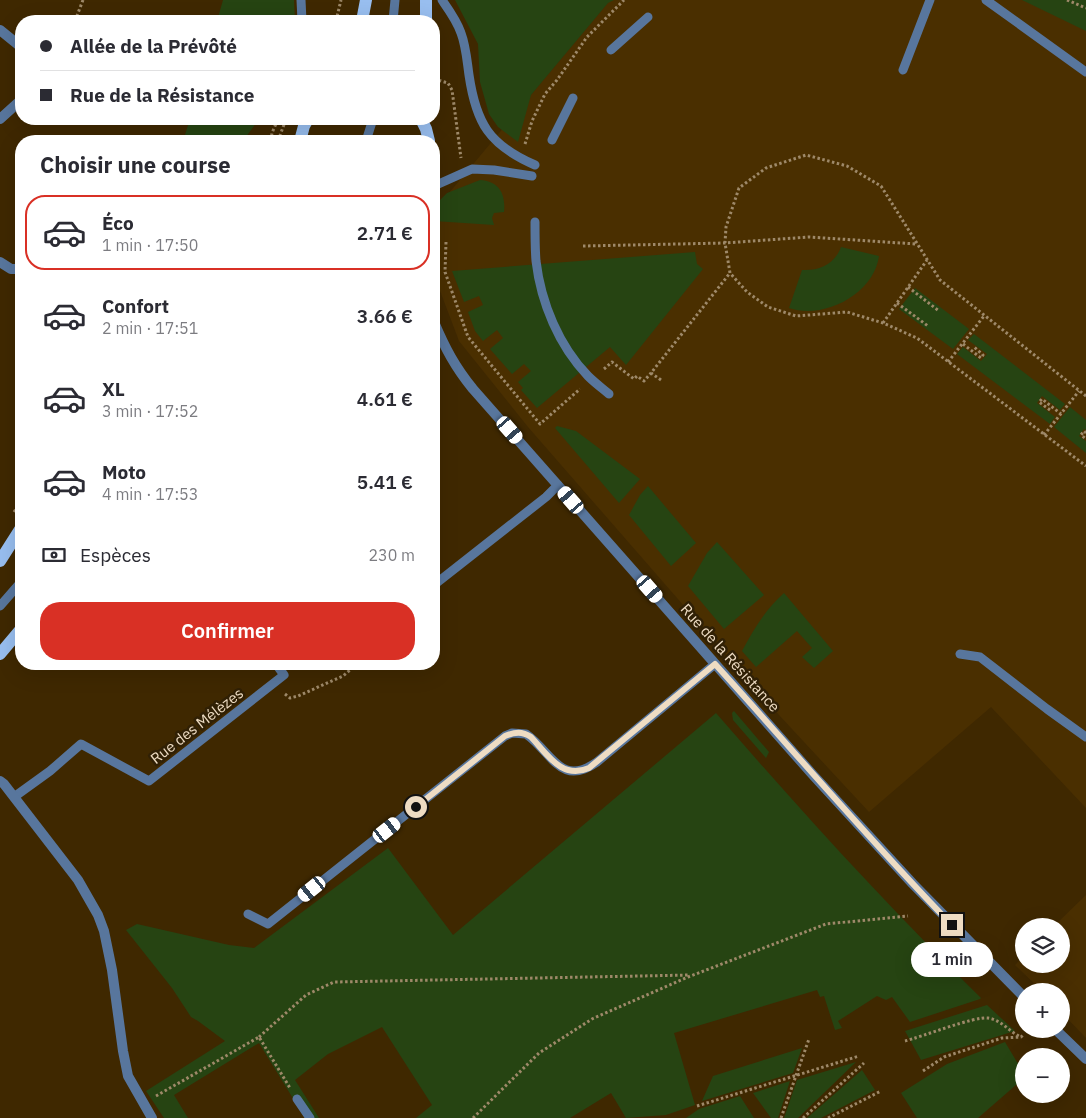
<!DOCTYPE html>
<html lang="fr">
<meta charset="utf-8">
<style>
:root{--surface:#fff;--page:#f7f7f7;--text:#2b2b33;--muted:#7c7c81;--line:#e1e1e2;--accent:#d93025}
body{margin:0;font-family:"IBM Plex Sans",sans-serif;background:var(--page);color:var(--text);height:100vh;display:flex;flex-direction:column;font-size:19px;white-space:nowrap}
*{box-sizing:border-box;margin:0}
p{font-size:16px;color:var(--muted)}
.icon{flex:none;width:28px;height:28px;fill:none;stroke:currentColor;stroke-width:2;stroke-linecap:round;stroke-linejoin:round}
.map{position:relative;flex:1;overflow:hidden}
.details{position:absolute;left:15px;top:135px;width:425px;height:535px;display:flex;flex-direction:column;background:var(--surface);border-radius:20px;box-shadow:0 5px 20px #0002}
.details>*{flex:none}
.guide{position:absolute;left:15px;top:15px;width:425px;height:110px;border-radius:20px;box-shadow:0 5px 20px #0002;display:grid;align-content:center;height:110px;padding:0 25px;background:var(--surface)}
.buttons{position:absolute;left:1015px;top:918px;display:grid;gap:10px}
.buttons a{display:grid;place-items:center;width:55px;height:55px;border-radius:50%;background:var(--surface);box-shadow:0 5px 20px #0002;font-size:25px}
.end{position:absolute;width:22px;height:22px;margin:-11px;border:6px solid #eedcc3;background:#111;box-shadow:0 0 0 2px #111}
.from{border-radius:50%}
.bubble{position:absolute;height:35px;border-radius:18px;background:var(--surface);box-shadow:0 5px 20px #0002;font-size:16px;font-weight:600;line-height:35px;text-align:center}
.car{position:absolute;width:15px;height:30px;margin:-15px -8px;border-radius:6px;box-shadow:0 0 4px 1px #0007;background:linear-gradient(#fff 24%,#345 0 40%,#fff 0 76%,#345 0 86%,#fff 0)}
.guide b{display:flex;align-items:center;gap:18px;height:48px;font-size:19px}
.guide b+b{border-top:1px solid var(--line)}
.guide i{width:12px;height:12px;background:var(--text)}
ul{padding:0;list-style:none}
li{display:flex;align-items:center;gap:15px;height:75px;margin:0 10px 8px;padding:0 15px;border:2px solid transparent;border-radius:20px}
li div{flex:1}
li b{display:block;font-size:19px}
li em{font-style:normal;font-weight:600}
li.selected{border-color:var(--accent)}
li>.icon{width:45px;height:45px;stroke-width:1.5}
h2{padding:0 25px;font-size:22px;line-height:60px}
.pay{display:flex;align-items:center;gap:12px;height:55px;padding:0 25px;font-size:19px}
.pay p{margin-inline-start:auto}
.cta{display:flex;gap:10px;margin-top:auto;padding:10px 25px}
.cta a{flex:1;height:58px;border-radius:20px;background:var(--accent);color:#fff;font-size:20px;font-weight:600;line-height:58px;text-align:center}
.map>svg:first-child{display:block}
.built{fill:#4a2f00}
.green{fill:#264412}
.lines{fill:none;stroke-linecap:round;stroke-linejoin:round}
.path{stroke:#9e8969;stroke-width:3;stroke-dasharray:2.5 2.5;stroke-linecap:butt}
.service{stroke:#58769d;stroke-width:9}
.minor{stroke:#58769d;stroke-width:10}
.primary{stroke:#98beef;stroke-width:12}
.service-bridge{stroke:#58769d;stroke-width:9}
.route{stroke:#eedcc3;stroke-width:6}
.labels{text-anchor:middle;stroke-width:5;stroke-linejoin:round;paint-order:stroke}
.street-label{font-size:15px;fill:#eedcc3;stroke:#302005}
</style>
<div class="map">
<svg width="1086" height="1118" viewBox="0 0 1086 1118">
<rect width="100%" height="100%" fill="#3f2800"/>
<!-- built -->
<path class="built" d="M610,0h476v808l-95,-101 -122,105 -90,-97 -251,-288 -69,-86 -25,-66v-64z
M1086,895v143l-25,-26v-21h-19l-27,-26 9,-9v8h37v-38h-7z"/>
<!-- green -->
<path class="green" d="M223,0h71l1,21h-78z
M455,0h159l-6,3 -77,92 -13,47 -20,-15 -9,-13 -9,-32 -2,-38z
M1022,0h64v31z
M190,119h69l-16,22h-60z
M480,180c19,1 26,14 24,32l-10,1 -2,5 2,7 -60,-4v-15l13,-13z
M841,247l38,9c-5,38 -55,64 -90,52l13,-38c17,1 33,-6 39,-23z
M695,252l2,12 6,5 -77,96 -16,-18 -73,61 -16,-18 2,-2 -5,-6 13,-11 -7,-7 -12,10 -22,-25 13,-11 -6,-8 -14,11 -8,-10 -7,-19 15,-7 -4,-9 -15,6 -12,-31z
M915,288l54,41 -16,20 -54,-40z
M974,334l91,70 -5,6 -18,-14 -5,7 18,14 -5,7 -93,-70 6,-7 18,14 6,-7 -19,-14z
M1070,407l16,13v10l-2,-1 -5,7 7,5v12l-32,-26z
M557,426l19,5 64,48 -21,24 -64,-75z
M648,486l48,57 -25,23 -42,-51 11,-20z
M717,542l47,53 -40,34 -36,-43 19,-33z
M784,593l49,58 -19,17 -12,-11 10,-9 -15,-17 -41,36 -14,-16c12,-22 23,-41 42,-58z
M734,711l35,41 -3,6 -33,-38 -1,-7z
M716,713c85,98 172,194 265,285l-1,1 -70,23 -18,-25 -6,3 -9,-4 -39,25 4,7 -7,2 -11,-34 -4,1 -3,-7 -143,43 21,72 -29,10 -40,3 -15,-25 -41,25h-154l16,-13 -50,-78 -54,27 -33,26 24,38h-14l-46,-75 -85,52 14,23h-24l-18,-27 79,-50 -27,-20 -7,-4 -19,-29 -46,-58 11,-6 92,21 25,3 134,-100 65,87z
M987,1005l28,26 -94,29 -16,-29z
M1005,1042l15,25 4,-1v12l-46,40h-61l-16,-25 46,-29z
M802,1048l-9,25 -91,28 11,-25z
M856,1062l-58,56h-14l13,-38z
M862,1070l13,20 -54,28h-14z
M790,1081l-12,37h-7l-18,-25z
M740,1096l14,22h-68l13,-9z"/>
<g class="lines">
<!-- path -->
<path class="path" d="M1067,0l19,8
M75,21l8,-21
M336,21l5,-21
M434,79l14,4 4,7 9,68
M271,141l1,-8 6,-14
M278,141l8,-22
M525,144l7,-23 13,-27 12,-14 30,-43 37,-37
M446,242l-1,30 23,65 72,87 40,-35
M583,246l142,-3 84,-6 107,7
M908,287l31,24
M897,303l31,23
M883,323l44,-63
M963,344l18,14 2,-3 -10,-9
M948,362l36,-46
M604,369l8,-7 22,17 3,-3 7,5 7,-8
M661,380l-10,-7 79,-100
M1086,396l-146,-116 -59,-94 -34,-20 -41,-11 -40,13 -27,20 -13,39 -1,16 5,30 17,19 21,15 28,9 51,-4 36,11 34,15 169,128
M1050,410l-11,-8 3,-3 19,15
M1086,433l-2,-2 -3,4 5,4
M1044,435l35,-44
M14,512l7,-10
M285,694l5,4 8,-2 45,-20 14,-12
M259,1037l47,-42 28,-13 356,-7
M905,1041c16,-4 70,-25 83,-23 14,2 21,14 33,19
M923,1071l21,-14 58,-19 19,-1 2,-2
M156,1096l103,-59 31,51
M697,1106l162,-50
M473,1118l66,-65 53,-34 96,-42 138,-53 82,-8
M781,1118l28,-79
M803,1118l61,-55
M828,1118l53,-27"/>
<!-- service -->
<path class="service" d="M301,0l1,21
M442,0c7,10 15,21 19,33 5,13 6,28 8,42 7,48 20,70 66,90
M986,0l100,72
M393,21l2,-21
M611,50l37,-33
M903,70l27,-70
M552,140l21,-42
M366,141l7,-22
M434,186l38,-17 22,1 38,6
M434,585l112,-88 12,-12
M0,606l21,-24
M960,654l20,3 67,52 39,28
M14,797l36,-26 31,-27 68,37 135,-106 -8,-11
M248,914l20,10 237,-188 7,-3 14,1c26,18 34,54 71,28l118,-98
M297,1099l13,19"/>
<!-- minor -->
<path class="minor" d="M0,30l21,17
M0,119l21,-19
M0,262l11,7h10
M434,322c11,26 21,45 39,67l340,386 100,109 111,113
M0,781l4,3 74,96 20,35 6,16 8,39 11,81 5,25 24,42
M1055,1029l31,30"/>
<!-- primary -->
<path class="primary" d="M362,21l4,-21
M426,21v-21
M421,119l5,10 3,12
M300,141l4,-15 4,-7
M0,561l21,-33
M0,654l21,-25"/>
<!-- service-bridge -->
<path class="service-bridge" d="M535,222c0,13 0,27 1,39 5,42 23,85 52,115 7,7 14,12 21,18"/>
</g>
<g class="lines">
<!-- route -->
<path class="route" d="M416,807l89,-71c10,-4 17,-5 26,1 17,18 31,43 58,31l126,-104c79,87 155,177 237,261"/>
</g>
<g class="labels">
<!-- street labels -->
<g class="street-label">
<text transform="translate(730 658) rotate(48)" y="5">Rue de la Résistance</text>
<text transform="translate(197 726) rotate(-38)" y="5">Rue des Mélèzes</text>
</g>
</g>
</svg>
<div class="buttons">
<a><svg class="icon" aria-label="layers" viewBox="0 0 24 24"><path d="M12 4l9 5-9 5-9-5zM3 14l9 5 9-5"/></svg></a>
<a>+</a>
<a>−</a>
</div>
<i class="end from" style="left:416px;top:807px"></i>
<i class="end" style="left:952px;top:925px"></i>
<div class="bubble" style="left:911px;top:942px;width:82px">1 min</div>
<i class="car" style="left:510px;top:430px;rotate:139deg"></i>
<i class="car" style="left:571px;top:500px;rotate:319deg"></i>
<i class="car" style="left:650px;top:589px;rotate:139deg"></i>
<i class="car" style="left:387px;top:830px;rotate:52deg"></i>
<i class="car" style="left:312px;top:889px;rotate:231deg"></i>
<div class="guide">
<b><i class="from"></i>Allée de la Prévôté</b>
<b><i></i>Rue de la Résistance</b>
</div>
<section class="details">
<h2>Choisir une course</h2>
<ul>
<li class="selected"><svg class="icon" aria-label="car" viewBox="0 0 24 24"><path d="M5 17H2v-5l4-1 3-4h7l3 4 3 1v5h-3M9 17h6M6 11h13"/><circle cx="7" cy="17" r="2"/><circle cx="17" cy="17" r="2"/></svg><div><b>Éco</b><p>1 min · 17:50</p></div><em>2.71 €</em></li>
<li><svg class="icon" aria-label="car" viewBox="0 0 24 24"><path d="M5 17H2v-5l4-1 3-4h7l3 4 3 1v5h-3M9 17h6M6 11h13"/><circle cx="7" cy="17" r="2"/><circle cx="17" cy="17" r="2"/></svg><div><b>Confort</b><p>2 min · 17:51</p></div><em>3.66 €</em></li>
<li><svg class="icon" aria-label="car" viewBox="0 0 24 24"><path d="M5 17H2v-5l4-1 3-4h7l3 4 3 1v5h-3M9 17h6M6 11h13"/><circle cx="7" cy="17" r="2"/><circle cx="17" cy="17" r="2"/></svg><div><b>XL</b><p>3 min · 17:52</p></div><em>4.61 €</em></li>
<li><svg class="icon" aria-label="car" viewBox="0 0 24 24"><path d="M5 17H2v-5l4-1 3-4h7l3 4 3 1v5h-3M9 17h6M6 11h13"/><circle cx="7" cy="17" r="2"/><circle cx="17" cy="17" r="2"/></svg><div><b>Moto</b><p>4 min · 17:53</p></div><em>5.41 €</em></li>
</ul>
<div class="pay"><svg class="icon" aria-label="cash" viewBox="0 0 24 24"><path d="M3 7h18v10H3z"/><circle cx="12" cy="12" r="2"/></svg>Espèces<p>230 m</p></div>
<div class="cta"><a>Confirmer</a></div>
</section>
</div>
